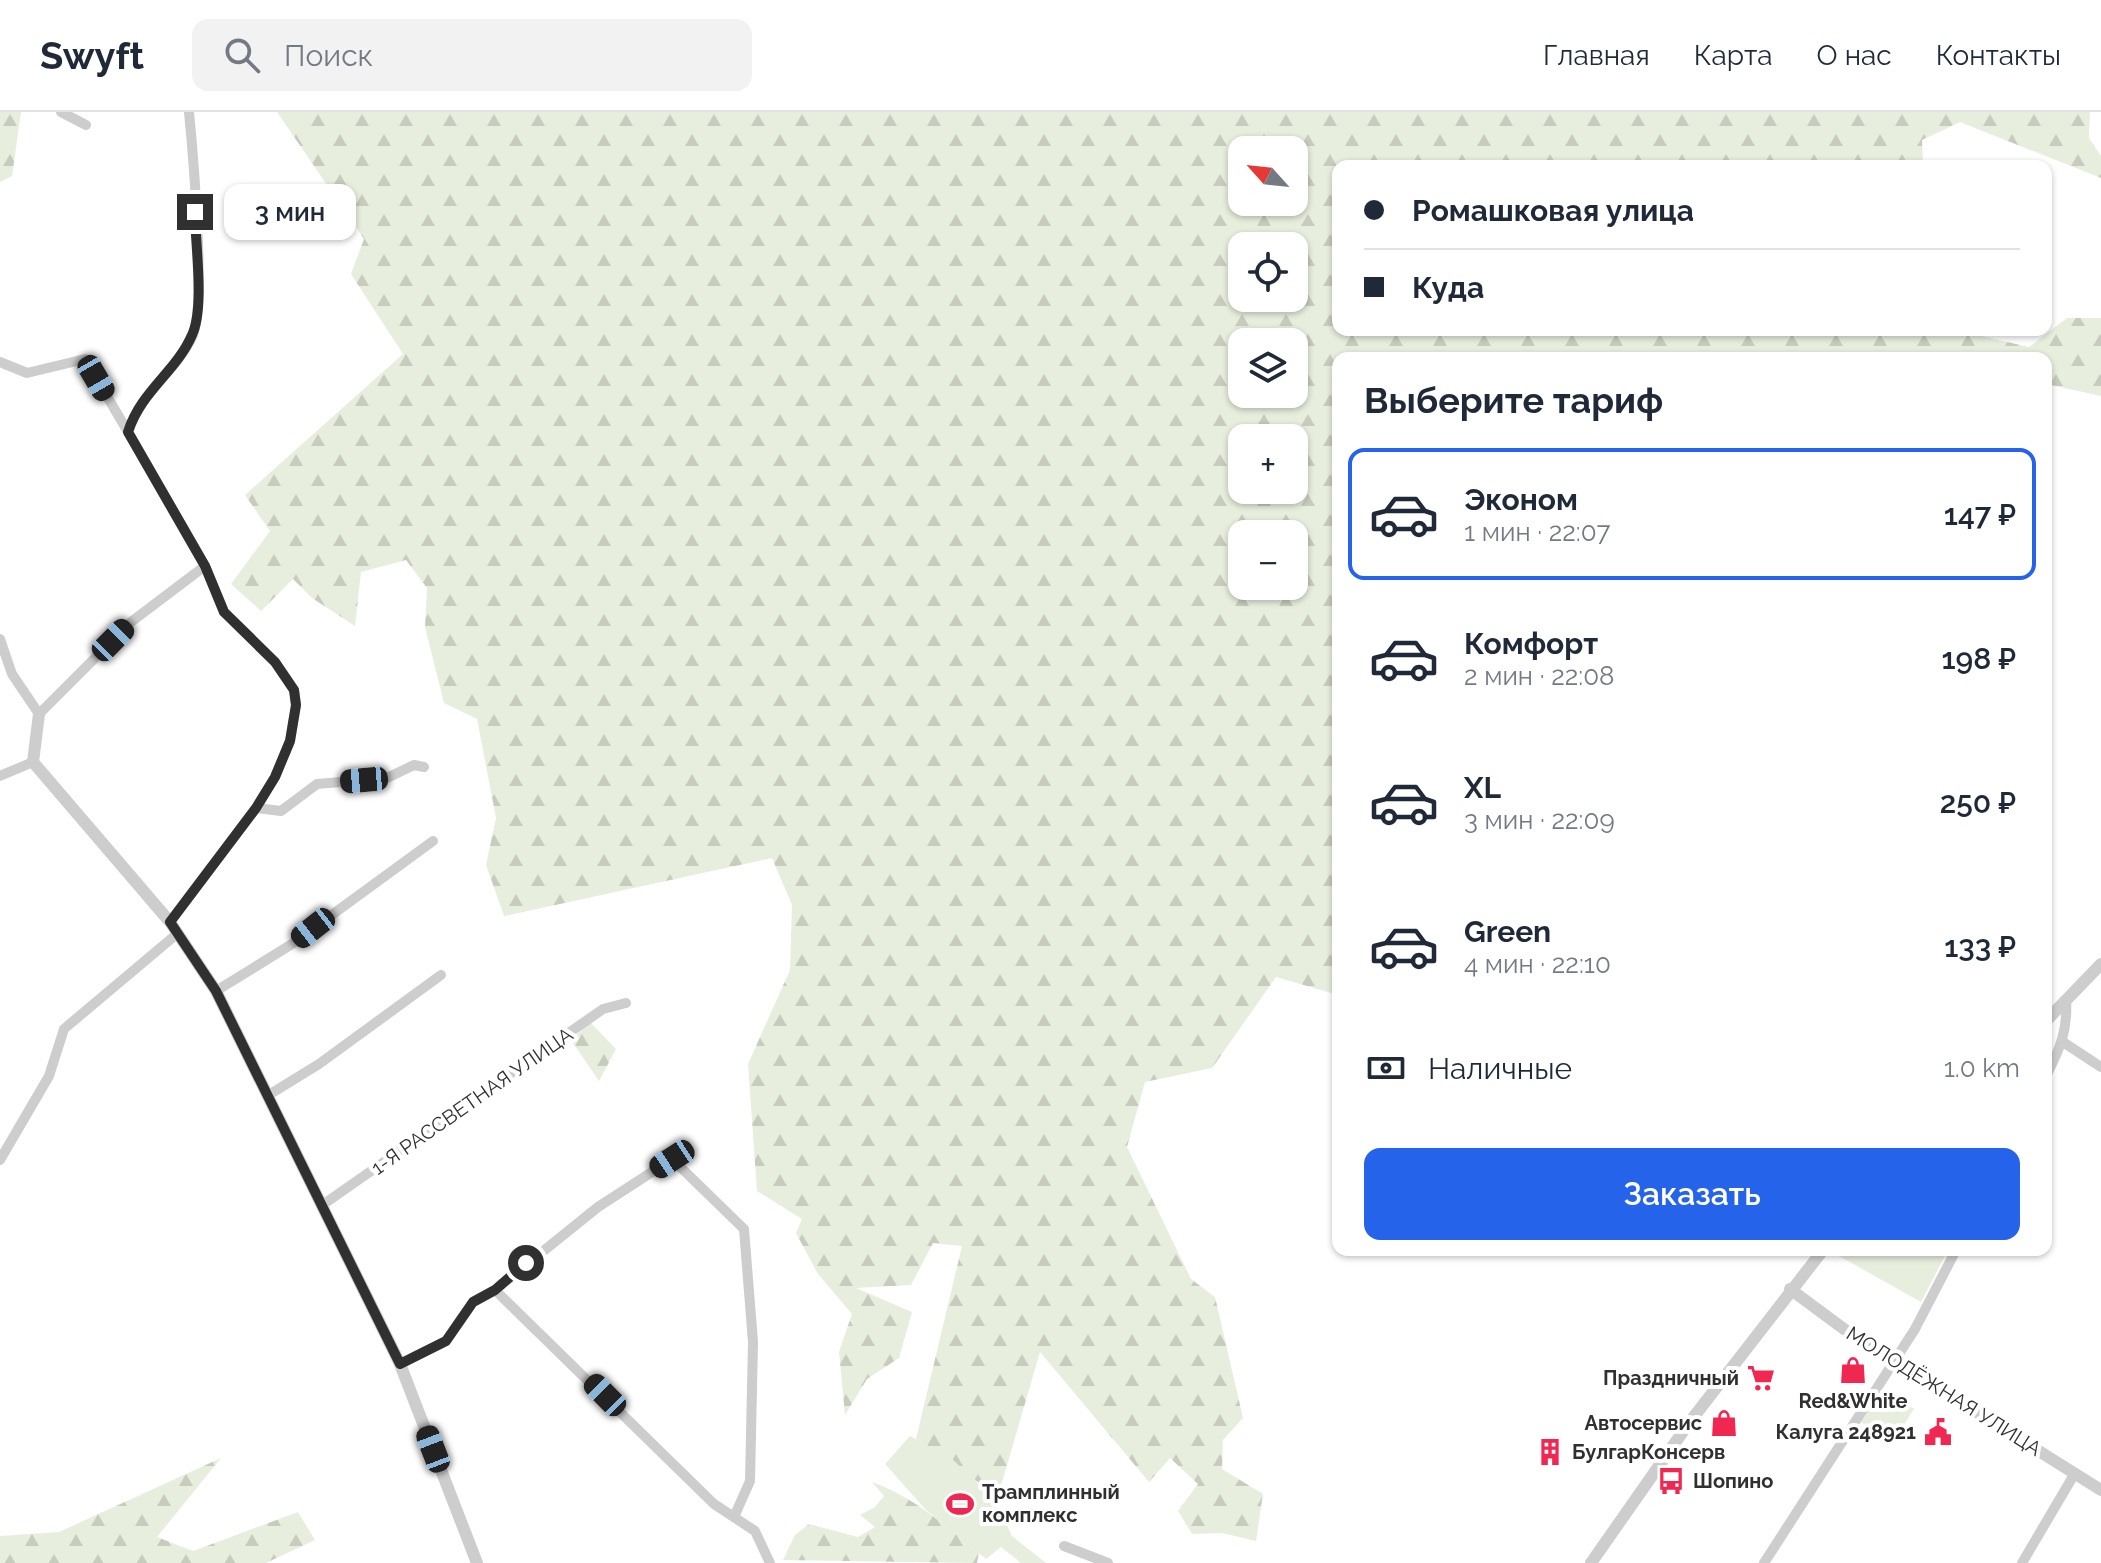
<!DOCTYPE html>
<html lang="ru">
<meta charset="utf-8">
<style>
:root{--surface:#fff;--page:#f2f2f3;--text:#1f2937;--muted:#747a83;--line:#e0e1e3;--accent:#2563eb}
body{margin:0;font-family:Raleway,sans-serif;background:var(--page);color:var(--text);height:100vh;display:flex;flex-direction:column;font-size:30px;white-space:nowrap}
*{box-sizing:border-box;margin:0}
p{font-size:26px;color:var(--muted)}
.icon{flex:none;width:44px;height:44px;fill:none;stroke:currentColor;stroke-width:2;stroke-linecap:round;stroke-linejoin:round}
.map{position:relative;flex:1;overflow:hidden}
.drawer{position:absolute;left:1332px;top:240px;width:720px;height:904px;display:flex;flex-direction:column;background:var(--surface);border-radius:16px;box-shadow:0 2px 6px #0004}
.drawer>*{flex:none}
.top-card{position:absolute;left:1332px;top:48px;width:720px;height:176px;border-radius:16px;box-shadow:0 2px 6px #0004;display:grid;align-content:center;height:176px;padding:0 32px;background:var(--surface)}
.needle{width:52px;rotate:297deg}
.buttons{position:absolute;left:1228px;top:24px;display:grid;gap:16px}
.buttons a{display:grid;place-items:center;width:80px;height:80px;border-radius:16px;background:var(--surface);box-shadow:0 2px 6px #0004;font-size:40px}
.end{position:absolute;width:36px;height:36px;margin:-18px;border:10px solid #303030;background:#fff;box-shadow:0 0 0 4px #fff}
.from{border-radius:50%}
.bubble{position:absolute;height:56px;border-radius:16px;background:var(--surface);box-shadow:0 2px 6px #0004;font-size:26px;font-weight:600;line-height:56px;text-align:center}
.car{position:absolute;width:24px;height:48px;margin:-24px -12px;border-radius:10px;box-shadow:0 0 6px 2px #0007;background:linear-gradient(#222 24%,#8ab4d8 0 40%,#222 0 76%,#8ab4d8 0 86%,#222 0)}
.top-card b{display:flex;align-items:center;gap:28px;height:76px;font-size:30px}
.top-card b+b{border-top:2px solid var(--line)}
.top-card i{width:20px;height:20px;background:var(--text)}
ul{padding:0;list-style:none}
li{display:flex;align-items:center;gap:24px;height:132px;margin:0 16px 12px;padding:0 16px;border:4px solid transparent;border-radius:16px}
li div{flex:1}
li b{display:block;font-size:30px}
li em{font-style:normal;font-weight:600}
li.active{border-color:var(--accent)}
li>.icon{width:72px;height:72px;stroke-width:1.5}
h2{padding:0 32px;font-size:36px;line-height:96px}
.pay{display:flex;align-items:center;gap:20px;height:88px;padding:0 32px;font-size:30px}
.pay p{margin-inline-start:auto}
.primary-button{display:flex;gap:16px;margin-top:auto;padding:16px 32px}
.primary-button a{flex:1;height:92px;border-radius:16px;background:var(--accent);color:#fff;font-size:32px;font-weight:600;line-height:92px;text-align:center}
header{display:flex;align-items:center;gap:48px;box-sizing:border-box;height:112px;padding:0 40px;background:var(--surface);border-bottom:2px solid var(--line)}
header strong{font-size:38px}
nav{display:flex;gap:44px;margin-inline-start:auto;font-size:28px}
.search{width:560px;height:72px;background:var(--page);display:flex;align-items:center;gap:20px;box-sizing:border-box;padding:0 28px;border-radius:16px;color:var(--muted);font-size:30px}
.map>svg:first-child{display:block}
.forest{fill:url(#forest-firs);fill-rule:evenodd}
.green{fill:#e8eedd}
.lines{fill:none;stroke-linecap:round;stroke-linejoin:round}
.minor{stroke:#cdcdcd;stroke-width:10}
.tertiary{stroke:#cdcdcd;stroke-width:12}
.route{stroke:#303030;stroke-width:10}
.labels{text-anchor:middle;stroke-width:8;stroke-linejoin:round;paint-order:stroke}
.street-label{font-size:20px;fill:#303030;stroke:#fff}
.poi-label{font-size:20px;font-weight:bold;fill:#303030;stroke:#fff;text-anchor:end}
</style>
<header>
<strong>Swyft</strong>
<div class="search"><svg class="icon" aria-label="search" viewBox="0 0 24 24"><circle cx="10" cy="10" r="6"/><path d="M15 15l6 6"/></svg>Поиск</div>
<nav><a>Главная</a><a>Карта</a><a>О нас</a><a>Контакты</a></nav>
</header>
<div class="map">
<svg width="2101" height="1451" viewBox="0 0 2101 1451">
<defs>
<pattern id="forest-firs" width="22" height="20" patternUnits="userSpaceOnUse" patternTransform="scale(2)"><rect width="22" height="20" fill="#e8eedd"/><path d="M5 1l3.5 6h-7zM16 11l3.5 6h-7z" fill="#c7ccbe"/></pattern>
</defs>
<rect width="100%" height="100%" fill="#fff"/>
<!-- forest -->
<path class="forest" d="M0,0h21l-9,64 -12,6z
M277,0h1813l-1,26 12,18v22l-141,-56 -38,18 1,26h-585v164h617l74,17 38,-29h34v78l-55,-12v-26h-708v637l-62,-18 -64,91 -67,14 -18,65 64,132 24,18 28,121 -20,22 -1,29 41,25 -7,47 -34,-8 -30,1 -14,-23 20,-27 -28,-26 -21,24 -109,-130 -42,144 -82,-57 46,-193 -29,-3 -22,42 -55,3 56,24 -13,46 -32,21 -22,36 -6,-63 13,-38 -34,-40 -22,-41 6,-14 -45,-28 -9,-127 42,-94 2,-65 -20,-47 -268,58 -18,-51 10,-47 -19,-99 -33,-16 -19,-76 2,-39 -21,-28 -45,12 -6,54 -43,-28 -19,-19 -32,32 -30,-27 39,-53 -25,-36 158,-141 -52,-80 13,-35zM1242,38h52v52h-52zM1242,134h52v52h-52zM1242,230h52v52h-52zM1242,326h52v52h-52zM1242,422h52v52h-52z
M590,910l26,27 -17,32 -28,-41z
M221,1346l-64,79 36,14 105,-39 17,28 -49,23h-266v-27l59,-4z
M872,1370c42,15 72,43 107,71l-2,10 -194,-3 12,-25 14,-11 49,13 17,-10 -15,-12 15,-8 9,-11z"/>
<!-- green -->
<path class="green" d="M1844,1138h104l-27,52 -82,-46z
M1883,1277l31,20 -21,33 -32,-20z
M910,1324l42,23 43,40 17,37 34,27h-25l-20,-16 -15,12 -60,-49 -41,-46z"/>
<g class="lines">
<!-- minor -->
<path class="minor" d="M61,0l25,13
M0,250l27,11 58,-14 43,73
M0,527l12,35 27,40 92,-92 74,-56
M0,664l33,-14
M256,696l25,3 36,-27 70,-6 27,-13 10,2
M170,810l86,-114 19,-31 15,-36 6,-36 -2,-15 -19,-28 -51,-50 -19,-46 -77,-134c14,-43 49,-61 65,-97 13,-32 0,-182 -4,-223
M216,879l76,-47 141,-103
M2063,930l38,25
M2046,964c14,-27 22,-46 20,-76
M267,984l52,-32 122,-89
M0,1048l49,-84 15,-47 114,-96
M321,1094l282,-197 23,-6
M495,1178l219,214 41,27 15,32
M400,1252l46,-23 27,-39 22,-12 103,-83 74,-48 72,70 9,113 -3,139 -16,36
M1064,1434l44,17
M1764,1451l151,-234 41,-79
M2022,1451l53,-90"/>
<!-- tertiary -->
<path class="tertiary" d="M39,602l-6,48 137,160 46,69 184,373 77,199
M2046,909l55,-57
M1790,1177l54,40 257,161
M1591,1451l98,-140 134,-173"/>
</g>
<g class="lines">
<!-- route -->
<path class="route" d="M195,100c0,32 10,95 -3,123 -16,37 -51,56 -64,97l77,134 19,46 51,50 19,28 2,15 -6,36 -15,36 -19,31 -86,114 46,69 184,373 46,-23 27,-39 22,-12 31,-27"/>
</g>
<!-- icons -->
<defs>
<g id="shop-bare" transform="scale(2.16)"><path d="M-5-2.5h2.3a2.7 3.5 0 0 1 5.4 0H5L5.5 6h-11ZM-1.5-2.5h3a1.5 2.3 0 0 0-3 0Z" fill="#f02851" stroke="#fff" stroke-width="2.5" paint-order="stroke"/></g>
<g id="supermarket-bare" transform="scale(2.16)"><path d="M-6-5.5h2.5l.6 2H6L4.5 2H-2.5L-4.4-4H-6ZM-1.5 3.2a1.3 1.3 0 1 0 .1 0ZM3 3.2a1.3 1.3 0 1 0 .1 0Z" fill="#f02851" stroke="#fff" stroke-width="2.5" paint-order="stroke"/></g>
<g id="civic-bare" transform="scale(2.16)"><path d="M-.6-6.5H3V-4.5H.6V-3L4-1V1h2V6H-6V1h2V-1L-.6-3ZM-1.2 2.5V6h2.4V2.5Z" fill="#f02851" stroke="#fff" stroke-width="2.5" paint-order="stroke"/></g>
<g id="building-bare" transform="scale(2.16)"><path d="M-4-6H4V6H1V3H-1V6H-4ZM-2.5-4.3h1.7v1.8h-1.7ZM.8-4.3h1.7v1.8H.8ZM-2.5-1h1.7V.8h-1.7ZM.8-1h1.7V.8H.8Z" fill="#f02851" stroke="#fff" stroke-width="2.5" paint-order="stroke"/></g>
<g id="bus-bare" transform="scale(2.16)"><path d="M-5-6H5V4H4V6H2V4H-2V6H-4V4H-5ZM-3.5-4V0h7V-4ZM-3.5 1.2v1.5H-2V1.2ZM2 1.2v1.5H3.5V1.2Z" fill="#f02851" stroke="#fff" stroke-width="2.5" paint-order="stroke"/></g>
<g id="stadium-bare" transform="scale(2.16)"><path d="M0-5a6.5 5 0 1 0 0 10a6.5 5 0 1 0 0-10ZM-3.5-1.8h7v3.6h-7Z" fill="#f02851" stroke="#fff" stroke-width="2.5" paint-order="stroke"/></g>
</defs>
<g fill-rule="evenodd">
<use href="#shop-bare" x="1853" y="1258"/>
<use href="#supermarket-bare" x="1761" y="1266"/>
<use href="#shop-bare" x="1724" y="1311"/>
<use href="#civic-bare" x="1938" y="1320"/>
<use href="#building-bare" x="1550" y="1340"/>
<use href="#bus-bare" x="1671" y="1369"/>
<use href="#stadium-bare" x="960" y="1392"/>
</g>
<g class="labels">
<!-- street labels -->
<g class="street-label">
<text transform="translate(472 989) rotate(-35)" y="7">1-Я РАССВЕТНАЯ УЛИЦА</text>
<text transform="translate(1944 1279) rotate(32)" y="7">МОЛОДЁЖНАЯ УЛИЦА</text>
</g>
<!-- poi labels -->
<g class="poi-label">
<text x="1739" y="1273">Праздничный</text>
<text x="1853" y="1296" text-anchor="middle">Red&amp;White</text>
<text x="1702" y="1318">Автосервис</text>
<text x="1916" y="1327">Калуга 248921</text>
<text x="1572" y="1347" text-anchor="start">БулгарКонсерв</text>
<text x="1693" y="1376" text-anchor="start">Шопино</text>
<text x="982" y="1387" text-anchor="start">Трамплинный<tspan x="982" dy="23">комплекс</tspan></text>
</g>
</g>
</svg>
<div class="buttons">
<a><svg class="needle" viewBox="-14 -14 28 28"><path d="M0-13l5 13h-10z" fill="#e53935"/><path d="M0 13l5-13h-10z" fill="#747a83"/></svg></a>
<a><svg class="icon" aria-label="locate" viewBox="0 0 24 24"><circle cx="12" cy="12" r="6"/><path d="M12 2v4M12 18v4M2 12h4M18 12h4"/></svg></a>
<a><svg class="icon" aria-label="layers" viewBox="0 0 24 24"><path d="M12 4l9 5-9 5-9-5zM3 14l9 5 9-5"/></svg></a>
<a>+</a>
<a>−</a>
</div>
<i class="end from" style="left:526px;top:1151px"></i>
<i class="end" style="left:195px;top:100px"></i>
<div class="bubble" style="left:224px;top:72px;width:132px">3 мин</div>
<i class="car" style="left:96px;top:266px;rotate:150deg"></i>
<i class="car" style="left:113px;top:528px;rotate:45deg"></i>
<i class="car" style="left:364px;top:668px;rotate:265deg"></i>
<i class="car" style="left:313px;top:816px;rotate:232deg"></i>
<i class="car" style="left:672px;top:1047px;rotate:237deg"></i>
<i class="car" style="left:605px;top:1283px;rotate:315deg"></i>
<i class="car" style="left:433px;top:1337px;rotate:339deg"></i>
<div class="top-card">
<b><i class="from"></i>Ромашковая улица</b>
<b><i></i>Куда</b>
</div>
<section class="drawer">
<h2>Выберите тариф</h2>
<ul>
<li class="active"><svg class="icon" aria-label="car" viewBox="0 0 24 24"><path d="M5 17H2v-5l4-1 3-4h7l3 4 3 1v5h-3M9 17h6M6 11h13"/><circle cx="7" cy="17" r="2"/><circle cx="17" cy="17" r="2"/></svg><div><b>Эконом</b><p>1 мин · 22:07</p></div><em>147 ₽</em></li>
<li><svg class="icon" aria-label="car" viewBox="0 0 24 24"><path d="M5 17H2v-5l4-1 3-4h7l3 4 3 1v5h-3M9 17h6M6 11h13"/><circle cx="7" cy="17" r="2"/><circle cx="17" cy="17" r="2"/></svg><div><b>Комфорт</b><p>2 мин · 22:08</p></div><em>198 ₽</em></li>
<li><svg class="icon" aria-label="car" viewBox="0 0 24 24"><path d="M5 17H2v-5l4-1 3-4h7l3 4 3 1v5h-3M9 17h6M6 11h13"/><circle cx="7" cy="17" r="2"/><circle cx="17" cy="17" r="2"/></svg><div><b>XL</b><p>3 мин · 22:09</p></div><em>250 ₽</em></li>
<li><svg class="icon" aria-label="car" viewBox="0 0 24 24"><path d="M5 17H2v-5l4-1 3-4h7l3 4 3 1v5h-3M9 17h6M6 11h13"/><circle cx="7" cy="17" r="2"/><circle cx="17" cy="17" r="2"/></svg><div><b>Green</b><p>4 мин · 22:10</p></div><em>133 ₽</em></li>
</ul>
<div class="pay"><svg class="icon" aria-label="cash" viewBox="0 0 24 24"><path d="M3 7h18v10H3z"/><circle cx="12" cy="12" r="2"/></svg>Наличные<p>1.0 km</p></div>
<div class="primary-button"><a>Заказать</a></div>
</section>
</div>
